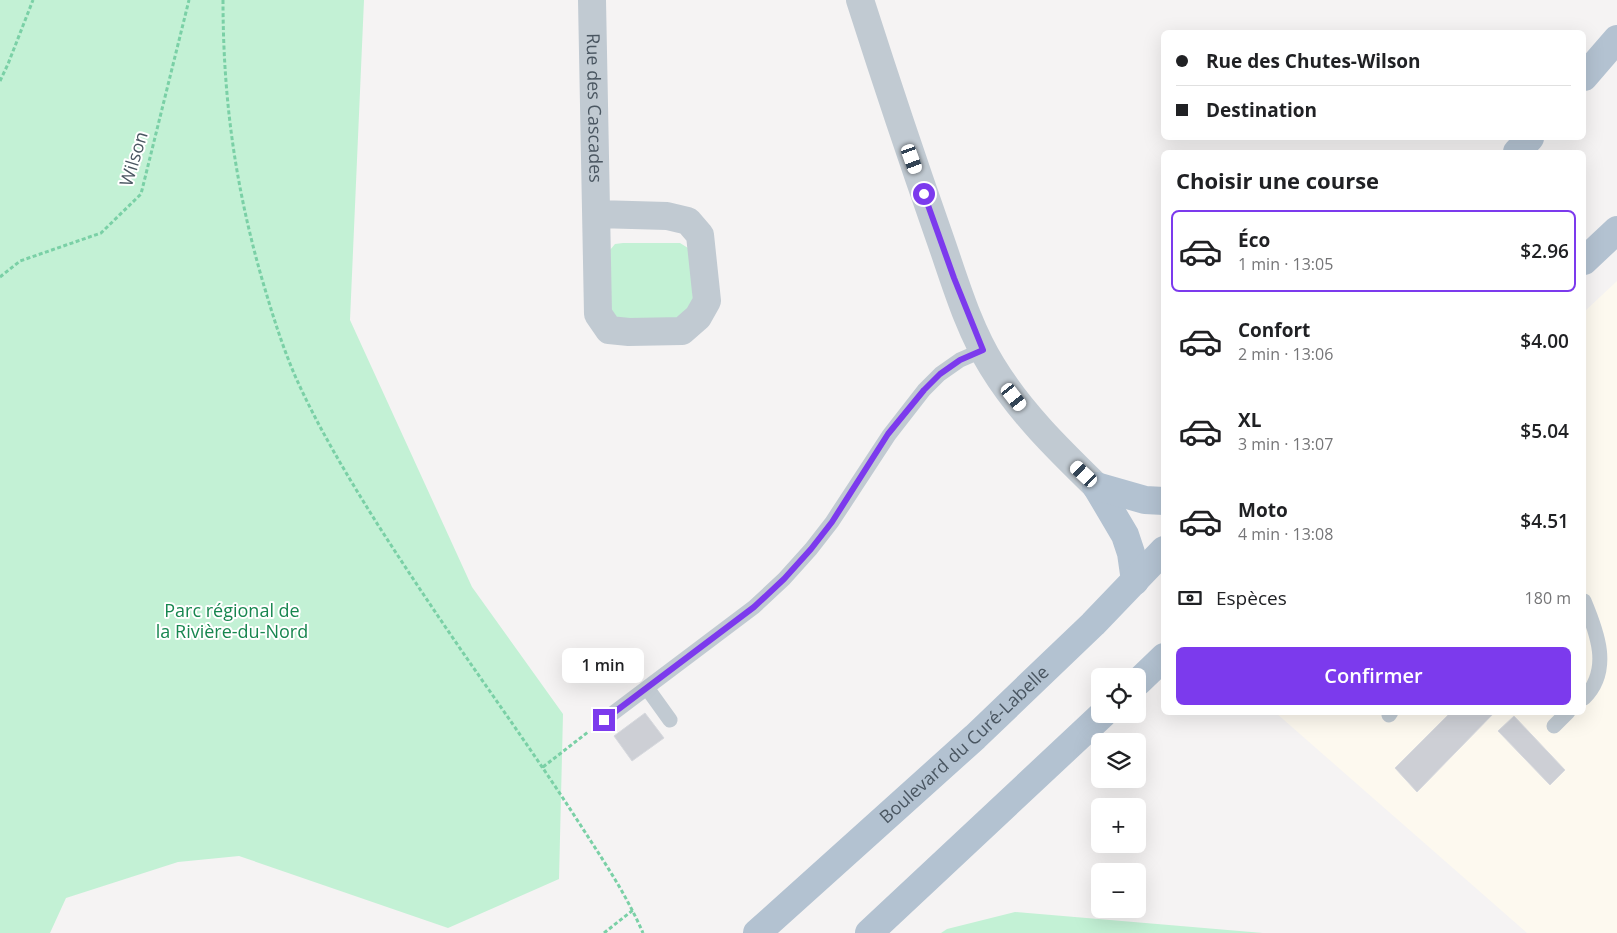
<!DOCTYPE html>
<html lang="fr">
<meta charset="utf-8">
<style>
:root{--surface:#fff;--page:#f2f2f2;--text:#202124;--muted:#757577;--line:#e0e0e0;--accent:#7c3aed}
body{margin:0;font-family:"Open Sans",sans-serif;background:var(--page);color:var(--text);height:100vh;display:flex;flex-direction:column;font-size:19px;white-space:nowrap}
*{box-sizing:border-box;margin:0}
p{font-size:16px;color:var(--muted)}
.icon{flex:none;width:28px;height:28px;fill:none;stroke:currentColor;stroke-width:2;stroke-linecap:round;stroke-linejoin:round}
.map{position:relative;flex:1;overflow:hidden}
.side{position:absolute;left:1161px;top:150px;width:425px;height:565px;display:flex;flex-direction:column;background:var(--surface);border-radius:8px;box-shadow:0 5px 20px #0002}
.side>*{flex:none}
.guide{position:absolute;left:1161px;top:30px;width:425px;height:110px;border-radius:8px;box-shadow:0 5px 20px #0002;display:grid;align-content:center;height:110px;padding:0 15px;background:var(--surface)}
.tools{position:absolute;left:1091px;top:668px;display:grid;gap:10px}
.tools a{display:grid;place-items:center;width:55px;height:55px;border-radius:8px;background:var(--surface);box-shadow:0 5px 20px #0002;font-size:25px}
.end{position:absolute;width:22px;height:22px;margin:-11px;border:6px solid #7c3aed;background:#fff;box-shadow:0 0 0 2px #fff}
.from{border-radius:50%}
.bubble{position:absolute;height:35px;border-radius:8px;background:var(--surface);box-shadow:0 5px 20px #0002;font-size:16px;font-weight:600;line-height:35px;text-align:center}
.car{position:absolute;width:15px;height:30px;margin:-15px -8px;border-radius:6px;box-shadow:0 0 4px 1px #0007;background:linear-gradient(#fff 24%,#345 0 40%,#fff 0 76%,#345 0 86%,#fff 0)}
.guide b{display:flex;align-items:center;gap:18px;height:48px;font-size:19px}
.guide b+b{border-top:1px solid var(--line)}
.guide i{width:12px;height:12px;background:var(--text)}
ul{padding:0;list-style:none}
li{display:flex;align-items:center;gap:15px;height:82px;margin:0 10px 8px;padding:0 5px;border:2px solid transparent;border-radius:8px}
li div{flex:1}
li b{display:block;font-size:19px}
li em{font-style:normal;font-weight:600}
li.active{border-color:var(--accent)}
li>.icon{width:45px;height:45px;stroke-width:1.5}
h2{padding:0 15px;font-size:22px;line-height:60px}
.pay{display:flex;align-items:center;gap:12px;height:55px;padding:0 15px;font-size:19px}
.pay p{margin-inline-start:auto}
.action{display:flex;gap:10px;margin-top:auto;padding:10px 15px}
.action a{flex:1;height:58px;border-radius:8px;background:var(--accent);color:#fff;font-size:20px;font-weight:600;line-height:58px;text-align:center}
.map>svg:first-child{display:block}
.commercial{fill:#fdf9ef}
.green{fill:#c3f1d5}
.building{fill:#cdcfd5;stroke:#d7d9de}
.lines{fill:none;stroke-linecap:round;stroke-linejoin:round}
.path{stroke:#7ad0a6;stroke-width:3;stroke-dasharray:4 2.5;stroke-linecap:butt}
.service{stroke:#c1cad2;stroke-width:15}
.minor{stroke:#c1cad2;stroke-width:28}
.primary{stroke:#b3c2d1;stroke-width:28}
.route{stroke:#7c3aed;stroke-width:6}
.labels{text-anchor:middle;stroke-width:4;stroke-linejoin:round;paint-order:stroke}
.street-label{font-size:18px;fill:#4a5661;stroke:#fff}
.park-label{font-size:18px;fill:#17864f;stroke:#fff}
</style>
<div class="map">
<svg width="1617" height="933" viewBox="0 0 1617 933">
<rect width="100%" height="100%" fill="#f5f3f3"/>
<!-- commercial -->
<path class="commercial" d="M1617,281v652h-90l-251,-220 308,-1v-400z"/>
<!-- green -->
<path class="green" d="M0,0h364l-14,320 122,267 91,127 -4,165 -111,49 -209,-72 -61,6 -112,36 -16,35h-50z
M623,243h57l8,5 3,10 2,42 -7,17 -65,7 -10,-9 -1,-65 5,-6z
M1015,912l248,21h-322l6,-4z"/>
<!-- building -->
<path class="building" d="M1451,712h44l-78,80 -22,-24z
M645,713l19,25 -32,23 -18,-25z
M1514,716l51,54 -15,15 -52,-54z"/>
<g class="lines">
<!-- path -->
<path class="path" d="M223,0c0,98 12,185 39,279 10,34 20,67 34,99 23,51 52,99 82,147 36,56 73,111 111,165 32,46 64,92 94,139 22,34 44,67 60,104
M0,81l8,-17 25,-64
M0,277l20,-16 81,-28 40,-39 48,-194
M543,767l45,-35
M604,933l29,-23"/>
<!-- service -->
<path class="service" d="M1584,601c13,31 28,69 0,97
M647,688l23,32
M1389,715l2,-3
M604,720l150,-113 30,-28 27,-30 21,-27 57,-87 35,-45 16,-16 20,-14 23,-10
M1554,726l14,-14"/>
<!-- minor -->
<g class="minor">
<path id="s1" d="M592,0l6,314 11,16 20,2 53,-1 16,-14 9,-16 -7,-66 -12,-14 -21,-5 -70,-2"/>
<path d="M860,0c25,78 51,156 78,233 16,45 29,93 54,133 28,46 66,83 104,120"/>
</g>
<!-- primary -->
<g class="primary">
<path d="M1584,77l33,-38"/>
<path d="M1517,152l13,-14"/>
<path d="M1584,261l33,-31"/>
<path d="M1096,486l29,49 6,18 4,28"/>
<path d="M1096,486l49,14 19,1"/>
<path d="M1138,682l26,-25"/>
<path id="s2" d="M757,933l218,-196 118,-113 71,-74"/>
<path d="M869,933l234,-219"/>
</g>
</g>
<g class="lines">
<!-- route -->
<path class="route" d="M604,720l150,-113 30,-28 27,-30 21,-27 56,-88 36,-44 16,-16 20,-14 23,-10 -29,-72 -30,-84"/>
</g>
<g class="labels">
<!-- street labels -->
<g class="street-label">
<text dy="6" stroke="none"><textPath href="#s1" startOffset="108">Rue des Cascades</textPath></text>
<text transform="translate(134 159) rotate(-73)" y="6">Wilson</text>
<text dy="6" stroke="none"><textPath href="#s2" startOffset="280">Boulevard du Curé-Labelle</textPath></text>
</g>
<!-- park labels -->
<g class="park-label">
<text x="232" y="617">Parc régional de<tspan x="232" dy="21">la Rivière-du-Nord</tspan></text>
</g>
</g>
</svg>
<div class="tools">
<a><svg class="icon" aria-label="locate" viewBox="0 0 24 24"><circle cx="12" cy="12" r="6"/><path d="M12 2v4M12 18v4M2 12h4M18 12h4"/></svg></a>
<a><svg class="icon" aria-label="layers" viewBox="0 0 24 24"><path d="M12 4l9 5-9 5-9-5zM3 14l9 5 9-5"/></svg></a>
<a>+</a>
<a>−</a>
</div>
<i class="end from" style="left:924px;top:194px"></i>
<i class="end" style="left:604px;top:720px"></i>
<div class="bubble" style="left:562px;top:648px;width:82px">1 min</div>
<i class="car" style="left:912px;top:159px;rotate:160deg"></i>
<i class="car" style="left:1014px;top:397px;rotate:142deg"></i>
<i class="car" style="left:1084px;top:474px;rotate:313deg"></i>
<div class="guide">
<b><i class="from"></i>Rue des Chutes-Wilson</b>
<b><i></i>Destination</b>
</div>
<section class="side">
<h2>Choisir une course</h2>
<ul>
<li class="active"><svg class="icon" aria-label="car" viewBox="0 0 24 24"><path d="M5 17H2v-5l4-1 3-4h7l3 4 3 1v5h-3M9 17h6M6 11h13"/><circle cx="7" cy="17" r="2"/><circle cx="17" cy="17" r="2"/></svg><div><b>Éco</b><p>1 min · 13:05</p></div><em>$2.96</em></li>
<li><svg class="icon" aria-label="car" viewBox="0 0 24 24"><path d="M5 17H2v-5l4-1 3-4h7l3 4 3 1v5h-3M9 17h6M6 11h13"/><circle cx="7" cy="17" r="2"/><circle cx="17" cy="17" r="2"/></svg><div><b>Confort</b><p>2 min · 13:06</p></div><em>$4.00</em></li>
<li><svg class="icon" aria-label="car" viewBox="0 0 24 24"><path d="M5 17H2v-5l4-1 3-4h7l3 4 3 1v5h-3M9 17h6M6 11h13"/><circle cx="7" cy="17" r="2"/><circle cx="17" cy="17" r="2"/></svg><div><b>XL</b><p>3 min · 13:07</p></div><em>$5.04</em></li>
<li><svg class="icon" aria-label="car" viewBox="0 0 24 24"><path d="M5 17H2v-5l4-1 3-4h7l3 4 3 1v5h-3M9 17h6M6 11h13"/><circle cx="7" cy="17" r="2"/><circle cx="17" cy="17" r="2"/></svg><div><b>Moto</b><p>4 min · 13:08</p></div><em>$4.51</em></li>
</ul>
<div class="pay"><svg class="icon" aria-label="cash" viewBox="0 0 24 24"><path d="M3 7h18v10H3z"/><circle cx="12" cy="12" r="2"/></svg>Espèces<p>180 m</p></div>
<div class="action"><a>Confirmer</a></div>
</section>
</div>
